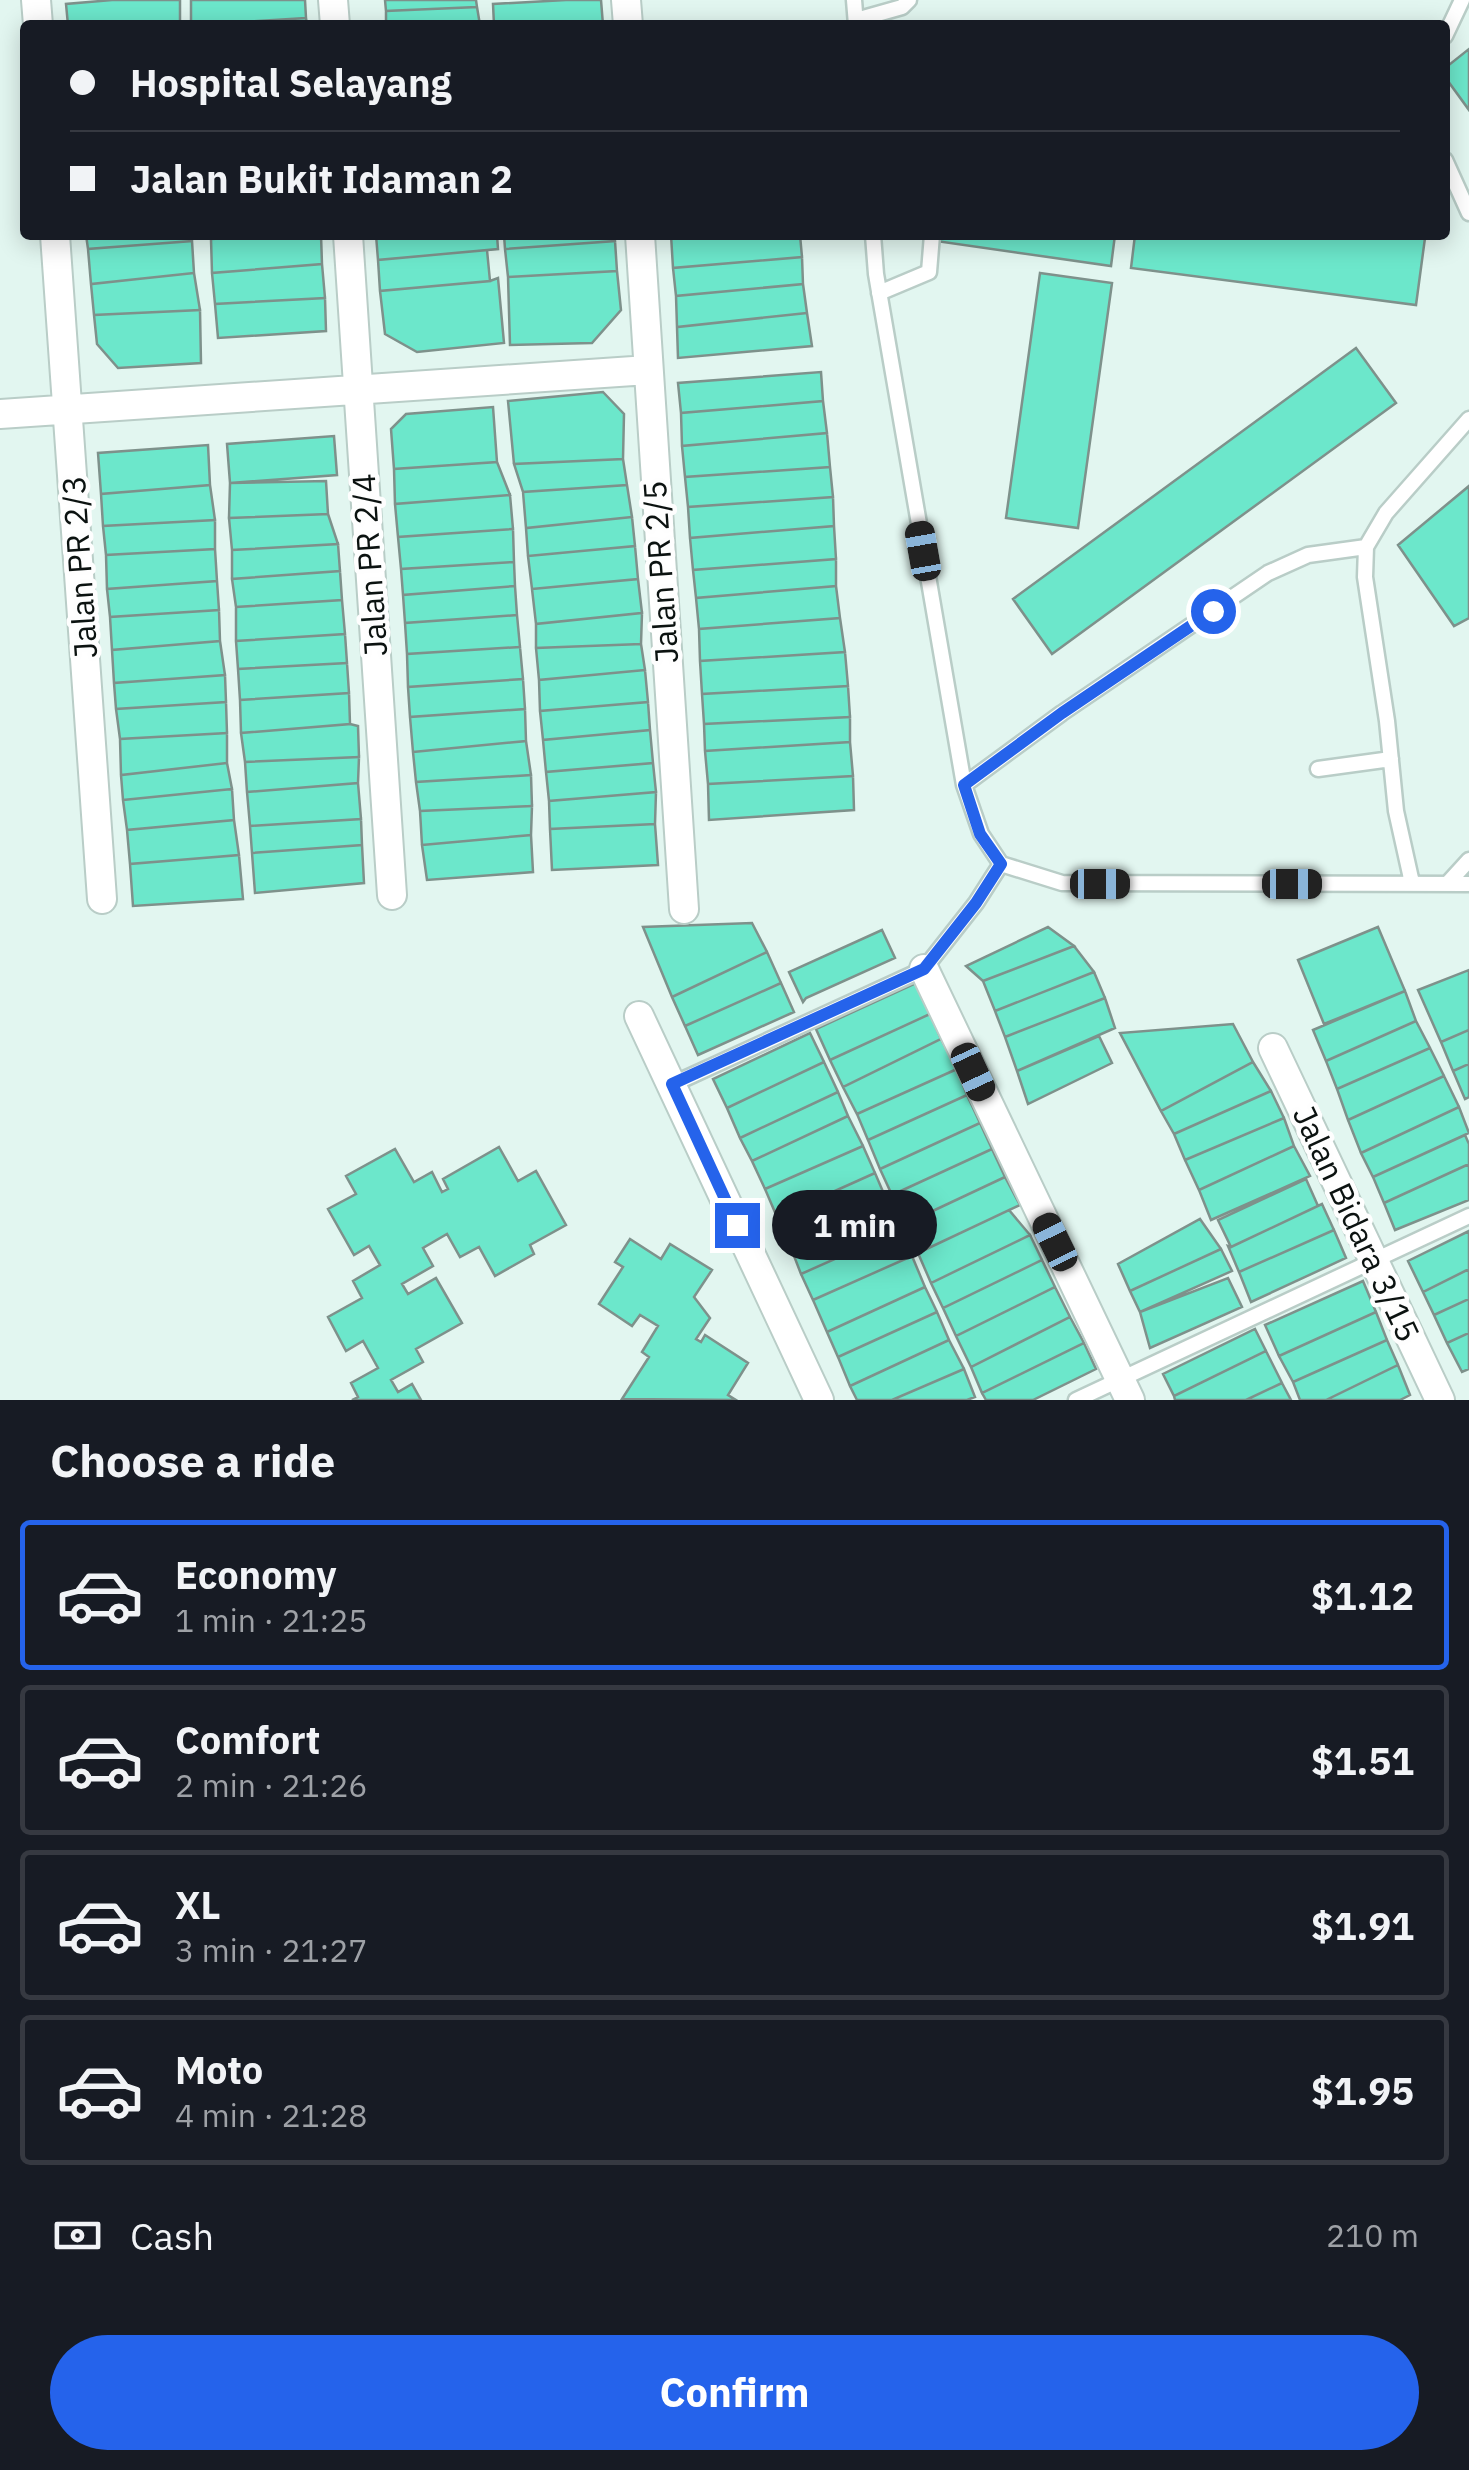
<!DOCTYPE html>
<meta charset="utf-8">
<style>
:root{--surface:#171b24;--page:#242831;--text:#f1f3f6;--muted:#9ea1a6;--line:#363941;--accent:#2563eb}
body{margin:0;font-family:"IBM Plex Sans",sans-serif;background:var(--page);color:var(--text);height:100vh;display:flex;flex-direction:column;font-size:38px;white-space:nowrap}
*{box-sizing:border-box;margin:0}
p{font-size:32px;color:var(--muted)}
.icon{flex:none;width:55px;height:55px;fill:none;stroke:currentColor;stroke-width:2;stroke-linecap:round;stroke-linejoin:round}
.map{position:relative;height:1400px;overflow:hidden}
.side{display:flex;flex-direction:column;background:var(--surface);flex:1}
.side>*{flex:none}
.guide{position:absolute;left:20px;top:20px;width:1430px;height:220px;border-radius:10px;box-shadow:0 5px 25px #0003;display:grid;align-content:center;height:220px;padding:0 50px;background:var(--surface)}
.end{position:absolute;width:45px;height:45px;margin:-22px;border:12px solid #2563eb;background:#fff;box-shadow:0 0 0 5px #fff}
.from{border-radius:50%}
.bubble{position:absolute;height:70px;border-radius:35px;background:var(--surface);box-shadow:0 5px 25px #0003;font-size:32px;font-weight:700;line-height:70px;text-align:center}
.car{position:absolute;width:30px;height:60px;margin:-30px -15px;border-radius:12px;box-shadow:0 0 8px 2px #0007;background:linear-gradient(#222 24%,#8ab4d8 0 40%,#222 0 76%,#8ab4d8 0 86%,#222 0)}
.guide b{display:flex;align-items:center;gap:35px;height:95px;font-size:38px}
.guide b+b{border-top:2px solid var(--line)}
.guide i{width:25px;height:25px;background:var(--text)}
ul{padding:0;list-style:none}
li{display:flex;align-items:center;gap:30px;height:150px;margin:0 20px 15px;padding:0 30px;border:5px solid var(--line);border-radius:10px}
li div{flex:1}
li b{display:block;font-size:38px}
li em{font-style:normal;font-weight:700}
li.active{border-color:var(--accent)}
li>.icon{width:90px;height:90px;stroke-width:1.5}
h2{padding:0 50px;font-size:45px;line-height:120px}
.pay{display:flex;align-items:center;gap:25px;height:110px;padding:0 50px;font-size:38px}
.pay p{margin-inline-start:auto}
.button{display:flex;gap:20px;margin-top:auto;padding:20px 50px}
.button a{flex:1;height:115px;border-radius:60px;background:var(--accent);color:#fff;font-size:40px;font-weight:700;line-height:115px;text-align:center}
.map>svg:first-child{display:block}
.building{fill:#6ce7cb;stroke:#7e918b;stroke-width:2.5}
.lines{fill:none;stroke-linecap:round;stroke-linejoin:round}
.lane-casing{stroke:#b9cdc7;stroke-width:19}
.street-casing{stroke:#b9cdc7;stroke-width:32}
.lane{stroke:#fff;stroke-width:14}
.street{stroke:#fff;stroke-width:28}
.route{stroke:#2563eb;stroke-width:12}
.labels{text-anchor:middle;stroke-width:9;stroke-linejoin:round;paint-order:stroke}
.street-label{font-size:32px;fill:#0b1210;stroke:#fefefe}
</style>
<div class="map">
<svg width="1469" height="1400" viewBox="0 0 1469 1400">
<rect width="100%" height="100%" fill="#e2f6f0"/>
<!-- building -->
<path class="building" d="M112,0h68v25h-112l-2,-21z
M191,0h114l1,18 -115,7z
M385,0h91l1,7 -91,4z
M566,0h35l2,25h-109l-1,-21z
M477,7l3,18h-94v-14z
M306,18l1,7h-116z
M1469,49v61l-24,-33v-9z
M86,235h106v6l-104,8z
M283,235h38l1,29 -110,9 -1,-34z
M376,235h121l1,14 -120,11z
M504,235h110l1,6 -110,8z
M671,235h129l2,22 -129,11z
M937,235h178l-4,31 -175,-25z
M1135,235h266l24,3 -9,67 -285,-37z
M192,241l2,32 -103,11 -3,-35z
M615,241l2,30 -109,6 -3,-28z
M487,250l3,31 -110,10 -2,-31z
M802,257l1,27 -127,12 -3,-28z
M322,264l3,34 -110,6 -3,-31z
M617,271l4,39 -29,33 -82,2 -2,-68z
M194,273l6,37 -106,5 -3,-31z
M1040,273l72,10 -34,245 -72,-10z
M498,278l6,65 -87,9 -32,-18 -5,-43 110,-10z
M803,284l4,29 -130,14 -1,-31z
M325,298l1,33 -108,7 -3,-34z
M200,310l1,53 -83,5 -21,-24 -3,-29z
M807,313l5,33 -134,12 -1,-31z
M1356,348l40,55 -344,251 -39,-55z
M821,372l2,29 -142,12 -3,-30z
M603,392l21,22 -1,45 -109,5 -6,-63z
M823,401l4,32 -145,13 -1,-33z
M493,407l4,55 -103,7 -3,-40 15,-15z
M827,433l3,34 -145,10 -3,-31z
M334,436l3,39 -107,8 -3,-39z
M208,445l2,40 -109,9 -3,-41z
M623,459l4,26 -104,7 -9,-28z
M497,462l13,33 -115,9 -1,-35z
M830,467l3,30 -145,10 -3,-30z
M326,481l2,33 -99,4 1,-35z
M210,485l5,35 -112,6 -2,-32z
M627,485l5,32 -106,11 -3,-36z
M1469,486v132l-15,8 -56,-81z
M510,495l3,34 -115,8 -3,-33z
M833,497l1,29 -144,12 -2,-31z
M328,514l10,30 -106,6 -3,-32z
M632,517l3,29 -107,10 -2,-28z
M215,520v29l-109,6 -3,-29z
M834,526l2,33 -143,11 -3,-32z
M513,529l1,33 -113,7 -3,-32z
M338,544l2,27 -108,8v-29z
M635,546l3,33 -106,10 -4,-33z
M215,549l2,32 -110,8 -1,-34z
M836,559v27l-140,12 -3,-28z
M514,562l1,24 -112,9 -2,-26z
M340,571l2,29 -106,7 -4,-28z
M638,579l4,34 -106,11 -4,-35z
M217,581l2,29 -109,7 -3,-28z
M515,586l2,29 -112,8 -2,-28z
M836,586l4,32 -141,11 -3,-31z
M342,600l3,34 -109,7v-34z
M219,610l1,31 -108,9 -2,-33z
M642,613l-1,31 -105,4v-24z
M517,615l3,32 -113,7 -2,-31z
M840,618l5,34 -145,9 -1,-32z
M345,634l2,29 -109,6 -2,-28z
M220,641l5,34 -111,8 -2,-33z
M641,644l4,26 -106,10 -3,-32z
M520,647l3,32 -115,8 -1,-33z
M845,652l3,34 -146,8 -2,-33z
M347,663l2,30 -109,7 -2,-31z
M645,670l3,32 -108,9 -1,-31z
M225,675l1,27 -110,7 -2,-26z
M523,679l2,30 -115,8 -2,-30z
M848,686l2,31 -146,7 -2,-30z
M349,693l1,31 -109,9 -1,-33z
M226,702l1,31 -107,6 -4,-30z
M648,702l2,28 -107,10 -3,-29z
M525,709l1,32 -113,11 -3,-35z
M850,717v25l-145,9 -1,-27z
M350,724l8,2 1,31 -114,5 -4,-29z
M650,730l3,33 -107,9 -3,-32z
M227,733v30l-106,12 -1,-36z
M526,741l5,34 -115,7 -3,-30z
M850,742l3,34 -145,8 -3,-33z
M359,757l-1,26 -111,9 -2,-30z
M227,763l5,26 -109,11 -2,-25z
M653,763l3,29 -107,9 -3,-29z
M531,775l1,31 -112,5 -4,-29z
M853,776l1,34 -145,10 -1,-36z
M358,783l3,36 -111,7 -3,-34z
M232,789l2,31 -107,10 -4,-30z
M656,792l-1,32 -105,5 -1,-28z
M532,806l-1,29 -109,10 -2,-34z
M361,819l1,26 -110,8 -2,-27z
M234,820l5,35 -109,9 -3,-34z
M655,824l3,41 -106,5 -2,-41z
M531,835l2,37 -106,8 -5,-35z
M362,845l2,38 -109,10 -3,-40z
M239,855l4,44 -110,7 -3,-42z
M752,923l15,29 -95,45 -29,-70z
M1048,927l26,19 -91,35 -17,-15z
M1378,927l27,64 -81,33 -26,-64z
M882,930l13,28 -89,40 -3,4 -14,-30z
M1074,946l20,26 -99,39 -12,-30z
M767,952l14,31 -96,43 -13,-29z
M1469,970v60l-28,12 -23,-52z
M1094,972l11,26 -100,39 -10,-26z
M781,983l13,29 -96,43 -13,-29z
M916,983l14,31 -100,46 -14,-31z
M1405,991l11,30 -90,40 -13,-31z
M1105,998l10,30 -98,43 -12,-34z
M930,1014l11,25 -98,48 -13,-27z
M1416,1021l14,27 -93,41 -11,-28z
M1233,1024l20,38 -92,49 -41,-78z
M1469,1030v34l-16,7 -12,-29z
M810,1033l14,29 -97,46 -14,-29z
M1099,1036l13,27 -84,41 -11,-33z
M941,1039l16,30 -100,45 -14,-27z
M1430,1048l14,28 -96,44 -11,-31z
M824,1062l14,30 -98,46 -13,-30z
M1253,1062l18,29 -97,43 -13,-23z
M1469,1064v33l-4,2 -12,-28z
M957,1069l10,26 -99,45 -11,-26z
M1444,1076l15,31 -98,46 -13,-33z
M1271,1091l13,27 -99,42 -11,-26z
M838,1092l10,24 -96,45 -12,-23z
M967,1095l13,28 -100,46 -12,-29z
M1459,1107l10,26 -96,44 -12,-24z
M848,1116l15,30 -98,43 -13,-28z
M1284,1118l10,28 -95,44 -14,-30z
M980,1123l12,26 -100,46 -12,-26z
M1465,1135l4,9v20l-85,39 -11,-26z
M863,1146l12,27 -98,44 -12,-28z
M1294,1146l16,30 -99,44 -12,-30z
M499,1147l19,34 18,-10 30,54 -36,20 4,9 -39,22 -16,-29 -19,10 -13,-23 -24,14 10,18 -31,18 6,10 28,-16 26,45 -46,26 7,13 -32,18 7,12 14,-8 9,16h-69l6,-3 -7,-14 27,-15 -15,-27 -17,10 -18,-34 34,-19 -9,-17 27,-16 -11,-19 -15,9 -26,-46 28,-15 -10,-18 49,-27 19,33 18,-10 10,20 6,-3 -5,-10z
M992,1149l13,28 -100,47 -13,-29z
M1469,1164v36l-74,30 -11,-27z
M875,1173l12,28 -98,42 -12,-26z
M1005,1177l15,28 -102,48 -13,-29z
M1306,1179l12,27 -87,41 -13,-27z
M887,1201l13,29 -99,44 -12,-31z
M1322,1204l12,26 -95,42 -11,-26 3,1z
M1009,1210l21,25 -99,48 -13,-30z
M1200,1219l21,30 -91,42 -12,-27z
M900,1230l12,26 -99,44 -12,-26z
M1334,1230l12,28 -95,44 -12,-30z
M1469,1231v38l-46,23 -15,-31z
M1030,1235l12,25 -99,48 -12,-25z
M630,1239l31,20 9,-15 42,26 -18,27 16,21 -14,21 5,3 4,-7 43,28 -20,32 8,5 -114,-1 27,-42 -7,-5 16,-26 -18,-11 -8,11 -33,-22 24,-37 -8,-5z
M1221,1249l11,22 -92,41 -10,-21z
M912,1256l13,31 -98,45 -14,-32z
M1042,1260l13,27 -99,49 -13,-28z
M1469,1269v30l-35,16 -11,-23z
M1228,1278l14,29 -92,41 -10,-36z
M1363,1281l13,31 -97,44 -14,-31z
M925,1287l12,25 -99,45 -11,-25z
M1055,1287l15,30 -99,50 -15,-31z
M1469,1299v34l-22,10 -13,-28z
M937,1312l12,28 -99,46 -12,-29z
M1376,1312l11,28 -94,42 -14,-26z
M1070,1317l14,26 -102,50 -11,-26z
M1255,1329l11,22 -92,45 -11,-22z
M1469,1333v36l-7,3 -15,-29z
M949,1340l15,29 -72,31h-35l-7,-14z
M1387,1340l11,25 -72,35h-26l-7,-18z
M1084,1343l12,26 -63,31h-47l-4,-7z
M1266,1351l16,32 -36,17h-71l-1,-4z
M1398,1365l12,30 -10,5h-74z
M964,1369l11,28 -8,3h-75z
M1282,1383l9,17h-45z"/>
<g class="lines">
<!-- lane casing -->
<g class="lane-casing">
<path id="lane" d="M854,0l2,25
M856,20l46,-13 7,-7
M1445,36l17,-36
M1445,160l24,53
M873,235l3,39 88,511 17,49 20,30 61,19 407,1
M879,293l50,-21 3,-37
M1318,769l73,-10
M964,785l98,-72 206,-140 40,-18 58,-8
M1412,883l-16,-72 -9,-90 -22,-144 1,-30 20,-34 83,-94
M1448,883l21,-23
M671,1085l253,-116 52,-66 25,-39
M1076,1400l393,-184"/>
</g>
<!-- street casing -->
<g class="street-casing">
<path id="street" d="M36,0l2,25
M333,0l2,25
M626,0l2,25
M55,235l47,664
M348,235l44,660
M640,235l44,674
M0,414l648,-44
M924,969l206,431
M639,1016l180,384
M1273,1048l167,352"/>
</g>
<!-- lane -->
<use href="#lane" class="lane"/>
<!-- street -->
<use href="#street" class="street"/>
</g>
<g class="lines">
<!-- route -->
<path class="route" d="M737,1225l-65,-141 252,-115 52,-66 25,-39 -21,-30 -16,-49 98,-72 151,-102"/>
</g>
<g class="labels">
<!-- street labels -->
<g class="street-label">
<text transform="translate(370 565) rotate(-94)" y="11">Jalan PR 2/4</text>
<text transform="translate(80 567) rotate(-94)" y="11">Jalan PR 2/3</text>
<text transform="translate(661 572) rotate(-94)" y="11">Jalan PR 2/5</text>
<text transform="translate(1356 1224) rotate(65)" y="11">Jalan Bidara 3/15</text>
</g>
</g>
</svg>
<i class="end from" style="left:1213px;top:611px"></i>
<i class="end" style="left:737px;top:1225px"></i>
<div class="bubble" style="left:772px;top:1190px;width:165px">1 min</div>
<i class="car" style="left:923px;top:551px;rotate:350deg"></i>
<i class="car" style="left:1100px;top:884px;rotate:90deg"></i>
<i class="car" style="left:1292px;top:884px;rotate:90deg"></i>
<i class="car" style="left:973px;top:1072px;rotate:155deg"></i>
<i class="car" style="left:1055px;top:1242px;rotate:334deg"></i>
<div class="guide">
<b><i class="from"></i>Hospital Selayang</b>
<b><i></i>Jalan Bukit Idaman 2</b>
</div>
</div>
<section class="side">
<h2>Choose a ride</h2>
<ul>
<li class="active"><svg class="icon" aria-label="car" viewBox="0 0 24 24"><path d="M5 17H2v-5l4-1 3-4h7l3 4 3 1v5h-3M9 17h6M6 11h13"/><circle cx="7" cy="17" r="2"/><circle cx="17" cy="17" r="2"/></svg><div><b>Economy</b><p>1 min · 21:25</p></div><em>$1.12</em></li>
<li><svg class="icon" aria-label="car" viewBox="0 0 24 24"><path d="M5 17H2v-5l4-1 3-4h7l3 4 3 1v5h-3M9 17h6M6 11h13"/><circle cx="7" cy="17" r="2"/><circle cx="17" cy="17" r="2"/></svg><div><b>Comfort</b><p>2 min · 21:26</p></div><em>$1.51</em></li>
<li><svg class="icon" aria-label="car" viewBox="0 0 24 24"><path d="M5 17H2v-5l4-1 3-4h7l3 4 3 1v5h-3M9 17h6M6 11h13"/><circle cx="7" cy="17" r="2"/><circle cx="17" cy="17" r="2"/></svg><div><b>XL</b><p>3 min · 21:27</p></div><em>$1.91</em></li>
<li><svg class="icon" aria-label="car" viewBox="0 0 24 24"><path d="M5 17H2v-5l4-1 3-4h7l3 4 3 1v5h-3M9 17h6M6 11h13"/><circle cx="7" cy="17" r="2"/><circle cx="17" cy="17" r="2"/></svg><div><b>Moto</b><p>4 min · 21:28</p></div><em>$1.95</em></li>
</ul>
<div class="pay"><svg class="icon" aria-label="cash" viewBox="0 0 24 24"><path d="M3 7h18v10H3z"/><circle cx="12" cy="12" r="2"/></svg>Cash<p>210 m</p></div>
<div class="button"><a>Confirm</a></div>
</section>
